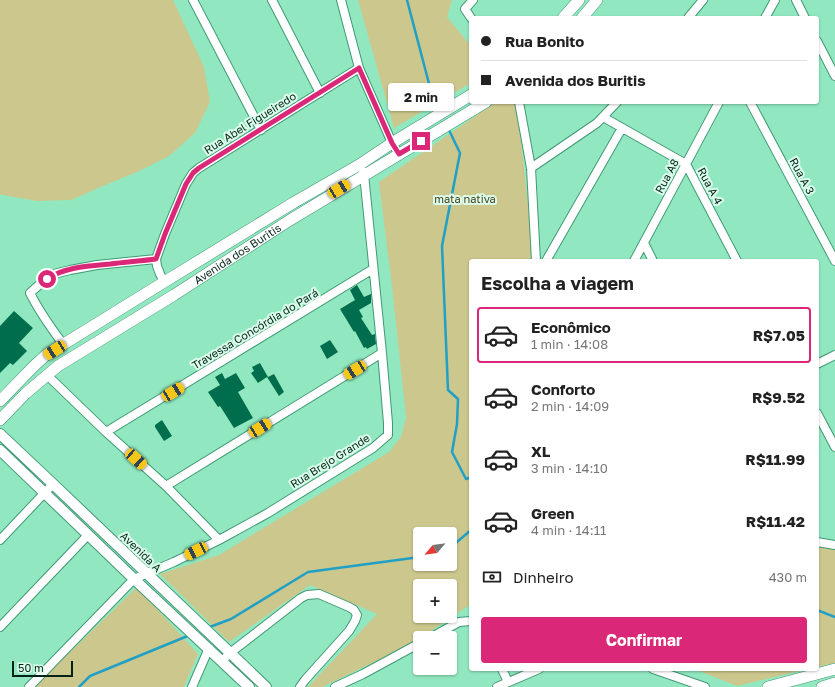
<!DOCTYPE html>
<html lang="pt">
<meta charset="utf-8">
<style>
:root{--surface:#fff;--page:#f6f6f6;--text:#222;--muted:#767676;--line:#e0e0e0;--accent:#db2777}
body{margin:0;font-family:"Golos Text",sans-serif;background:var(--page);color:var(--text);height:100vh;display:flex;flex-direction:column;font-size:15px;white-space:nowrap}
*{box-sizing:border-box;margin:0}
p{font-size:13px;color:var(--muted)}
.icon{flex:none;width:22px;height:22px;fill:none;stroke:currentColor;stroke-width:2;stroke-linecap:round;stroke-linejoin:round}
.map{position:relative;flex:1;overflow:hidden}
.side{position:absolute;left:469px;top:259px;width:350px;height:412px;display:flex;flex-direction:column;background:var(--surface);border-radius:4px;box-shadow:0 1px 3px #0004}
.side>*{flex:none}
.banner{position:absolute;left:469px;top:16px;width:350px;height:88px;border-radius:4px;box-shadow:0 1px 3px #0004;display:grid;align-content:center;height:88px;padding:0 12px;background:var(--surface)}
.needle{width:26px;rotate:241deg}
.tools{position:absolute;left:413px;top:527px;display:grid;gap:8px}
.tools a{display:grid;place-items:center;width:44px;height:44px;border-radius:4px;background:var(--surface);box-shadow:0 1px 3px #0004;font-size:20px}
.scale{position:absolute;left:12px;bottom:10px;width:61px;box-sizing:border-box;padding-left:4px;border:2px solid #002416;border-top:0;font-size:11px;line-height:14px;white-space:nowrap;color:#002416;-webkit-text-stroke:3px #dcfdec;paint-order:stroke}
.end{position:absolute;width:18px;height:18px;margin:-9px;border:5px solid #db2777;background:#fff;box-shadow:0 0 0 2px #fff}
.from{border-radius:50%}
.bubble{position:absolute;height:28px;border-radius:4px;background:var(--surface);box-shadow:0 1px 3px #0004;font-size:13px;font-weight:700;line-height:28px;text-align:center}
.car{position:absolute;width:12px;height:24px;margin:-12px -6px;border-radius:5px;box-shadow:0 0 3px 1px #0007;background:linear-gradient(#f5c518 24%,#345 0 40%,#f5c518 0 76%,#345 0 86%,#f5c518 0)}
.banner b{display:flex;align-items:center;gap:14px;height:38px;font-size:15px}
.banner b+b{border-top:1px solid var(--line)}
.banner i{width:10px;height:10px;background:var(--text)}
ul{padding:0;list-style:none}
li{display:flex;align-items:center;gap:12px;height:56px;margin:0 8px 6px;padding:0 4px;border:2px solid transparent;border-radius:4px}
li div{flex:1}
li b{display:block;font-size:15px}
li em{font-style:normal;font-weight:700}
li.current{border-color:var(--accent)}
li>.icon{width:36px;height:36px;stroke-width:1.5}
h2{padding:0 12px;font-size:18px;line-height:48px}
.pay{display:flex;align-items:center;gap:10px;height:44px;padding:0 12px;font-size:15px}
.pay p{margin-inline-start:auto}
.primary-button{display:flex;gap:8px;margin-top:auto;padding:8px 12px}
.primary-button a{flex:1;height:46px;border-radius:4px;background:var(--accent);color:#fff;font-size:16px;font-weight:700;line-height:46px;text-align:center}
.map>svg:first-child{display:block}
.green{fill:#ccc78d;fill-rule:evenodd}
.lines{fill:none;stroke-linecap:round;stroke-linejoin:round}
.stream{stroke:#21a0c6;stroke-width:2.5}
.building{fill:#006e4c}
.minor-casing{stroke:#409975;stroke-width:10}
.tertiary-casing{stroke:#409975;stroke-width:12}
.secondary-casing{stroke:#409975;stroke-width:12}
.minor{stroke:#fff;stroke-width:8}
.tertiary{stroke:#fff;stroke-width:10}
.secondary{stroke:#fff;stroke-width:11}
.route{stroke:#db2777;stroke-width:5}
.labels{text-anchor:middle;stroke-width:4;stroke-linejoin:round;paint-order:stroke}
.street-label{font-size:11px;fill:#002416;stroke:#dcfdec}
.park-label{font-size:11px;fill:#47431b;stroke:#dcfdec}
</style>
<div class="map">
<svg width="835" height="687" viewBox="0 0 835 687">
<rect width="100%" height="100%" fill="#91e8c0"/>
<!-- green -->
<path class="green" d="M0,0h173l31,67 6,35 -15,31 -26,23 -32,16 -34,14 -32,14 -34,1 -34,-6 -3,-1z
M358,0h94l-5,17 24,29v37l-77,45z
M496,102h21l17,159h-63v343l-59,40 -90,43h-14l69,-73 -67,-29 -81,57 -69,-68 59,-19 170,-103 12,-15 5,-20 -14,-130 -13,-105zM420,534h30v30h-30zM420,586h30v30h-30z
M817,547l18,2v114l-18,4z
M137,587l61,67 -14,33h-150z
M694,669h114l-71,17z"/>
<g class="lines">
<!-- stream -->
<path class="stream" d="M407,0l25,95 7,16
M448,128l12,25 -18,93 6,144 10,9 -1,25 -5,28 14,27 5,-2
M450,548l21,-18
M817,610l18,7
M207,628l24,-9 77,-47 112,-15
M79,687l11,-11 100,-41"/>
</g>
<!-- building -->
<path class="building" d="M357,285l7,12 7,-3v9l-12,7 4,7 -2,1 11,17 3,-1 1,10 -9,5 -1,-2 -2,1 -9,-17 -1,1 -14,-23 15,-9 -5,-10z
M14,311l19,17 -14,15 8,8 -14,14 -3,-2 -10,10v-47z
M330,340l8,12 -11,7 -7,-13z
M260,363l8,14 6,-3 10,18 -5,4 -12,-19 -9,6 -7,-10 3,-2 -2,-4z
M222,373l3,6 11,-6 9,15 -7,4 15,26 -19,10 -14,-22 -2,1 -10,-15 12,-7 -5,-8z
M162,420l10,16 -8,5 -9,-14v-2z"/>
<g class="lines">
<!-- minor casing -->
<g class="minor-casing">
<path id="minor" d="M193,0l68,130
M272,0l48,93
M341,0l18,68 33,75 7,11
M796,0l9,18
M465,9l8,-9
M465,9l6,9
M688,18l15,-18
M765,18l10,-18
M817,41l18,35
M519,102l12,66 5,93
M750,102l85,159
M603,117l83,47 51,97
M531,168l66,-45 20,-21
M644,243l9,18
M546,261l76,-133
M634,261l52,-97 33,-62
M164,282l-4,-8 -3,-8 -1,-7 9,-25 21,-50 7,-11 6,-5 160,-100
M63,344c-12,-16 -24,-33 -33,-51l10,-9 14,-10 16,-4 27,-5 59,-6
M817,364l18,-9
M47,375l59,57 60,54 53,54
M817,413l18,34
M106,432l267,-163
M166,486l216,-133
M0,540l53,-56
M817,542l18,3
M0,627l88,-92
M430,638l29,-16 12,-1
M222,661l8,-8 71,-55 6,-3 12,-1 30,13 5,3 3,5 -2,6 -6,10 -44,49 -5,7
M502,669l6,13
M653,669l52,18
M29,687l105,-108 40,-17 45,-22 49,-27 105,-65 15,-13v-12l-6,-70 -18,-179 -1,-3
M192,687l17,-39
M335,687l28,-13 57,-31
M497,687l42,-18"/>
</g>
<!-- tertiary casing -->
<g class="tertiary-casing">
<path id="tertiary" d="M0,434l53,50 213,203
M0,450l134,129 115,108"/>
</g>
<!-- secondary casing -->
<g class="secondary-casing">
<g id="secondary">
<path d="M563,18l16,-18"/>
<path d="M582,18l15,-18"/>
<path d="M0,401l34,-35 12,-11 123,-76 124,-76 66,-38 33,-22 79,-48"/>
<path id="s1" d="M0,420l25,-26 33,-28 116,-71 116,-75 196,-118"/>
<path d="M768,687l67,-18"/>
<path d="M822,687l13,-4"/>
</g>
</g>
<!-- minor -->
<use href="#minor" class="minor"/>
<!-- tertiary -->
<use href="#tertiary" class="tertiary"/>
<!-- secondary -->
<use href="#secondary" class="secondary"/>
</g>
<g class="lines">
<!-- route -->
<path class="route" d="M47,279c18,-12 41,-13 63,-15 15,-2 31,-3 46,-5l9,-25 21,-50 7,-11 6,-5 160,-100 33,75 7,11 22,-13"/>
</g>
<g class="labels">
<!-- street labels -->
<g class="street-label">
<text transform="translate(250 123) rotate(-32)" y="4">Rua Abel Figueiredo</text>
<text transform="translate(667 176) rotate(-62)" y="4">Rua A8</text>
<text transform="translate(802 176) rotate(62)" y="4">Rua A 3</text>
<text transform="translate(710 186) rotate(62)" y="4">Rua A 4</text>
<text dy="4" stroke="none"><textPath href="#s1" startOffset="291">Avenida dos Buritis</textPath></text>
<text transform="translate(255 329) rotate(-31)" y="4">Travessa Concórdia do Pará</text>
<text transform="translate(330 461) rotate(-32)" y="4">Rua Brejo Grande</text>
<text transform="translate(141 552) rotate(44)" y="4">Avenida A</text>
</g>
<!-- park labels -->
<g class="park-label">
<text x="465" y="203">mata nativa</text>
</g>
</g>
</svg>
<div class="tools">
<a><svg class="needle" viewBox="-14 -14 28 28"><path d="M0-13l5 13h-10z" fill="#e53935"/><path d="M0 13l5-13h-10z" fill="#767676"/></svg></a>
<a>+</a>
<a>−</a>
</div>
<div class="scale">50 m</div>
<i class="end from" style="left:47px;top:279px"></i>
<i class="end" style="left:421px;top:141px"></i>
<div class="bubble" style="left:388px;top:83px;width:66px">2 min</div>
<i class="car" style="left:339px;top:189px;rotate:59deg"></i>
<i class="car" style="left:55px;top:350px;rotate:238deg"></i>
<i class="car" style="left:355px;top:370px;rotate:238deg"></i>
<i class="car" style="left:173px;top:392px;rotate:59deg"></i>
<i class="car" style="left:260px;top:428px;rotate:58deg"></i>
<i class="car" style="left:136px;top:459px;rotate:132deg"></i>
<i class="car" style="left:196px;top:551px;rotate:244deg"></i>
<div class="banner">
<b><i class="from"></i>Rua Bonito</b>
<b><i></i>Avenida dos Buritis</b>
</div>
<section class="side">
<h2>Escolha a viagem</h2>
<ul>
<li class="current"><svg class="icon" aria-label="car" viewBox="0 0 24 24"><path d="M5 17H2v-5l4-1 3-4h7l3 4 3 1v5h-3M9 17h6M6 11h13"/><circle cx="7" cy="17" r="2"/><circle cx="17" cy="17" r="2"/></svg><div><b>Econômico</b><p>1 min · 14:08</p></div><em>R$7.05</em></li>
<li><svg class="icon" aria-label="car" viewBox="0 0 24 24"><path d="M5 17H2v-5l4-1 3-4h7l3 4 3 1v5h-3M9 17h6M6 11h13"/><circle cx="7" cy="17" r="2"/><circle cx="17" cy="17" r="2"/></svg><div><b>Conforto</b><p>2 min · 14:09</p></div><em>R$9.52</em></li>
<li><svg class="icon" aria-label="car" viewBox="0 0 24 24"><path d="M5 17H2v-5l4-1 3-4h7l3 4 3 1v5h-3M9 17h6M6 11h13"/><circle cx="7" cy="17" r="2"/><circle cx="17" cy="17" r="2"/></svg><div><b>XL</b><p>3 min · 14:10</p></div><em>R$11.99</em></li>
<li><svg class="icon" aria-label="car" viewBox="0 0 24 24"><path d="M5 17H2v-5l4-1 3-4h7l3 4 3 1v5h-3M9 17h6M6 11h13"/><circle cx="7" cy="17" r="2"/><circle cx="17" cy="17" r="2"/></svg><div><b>Green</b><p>4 min · 14:11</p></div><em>R$11.42</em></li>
</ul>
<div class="pay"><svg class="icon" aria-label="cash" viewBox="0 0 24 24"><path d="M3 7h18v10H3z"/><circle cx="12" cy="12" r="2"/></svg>Dinheiro<p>430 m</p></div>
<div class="primary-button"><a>Confirmar</a></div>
</section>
</div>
